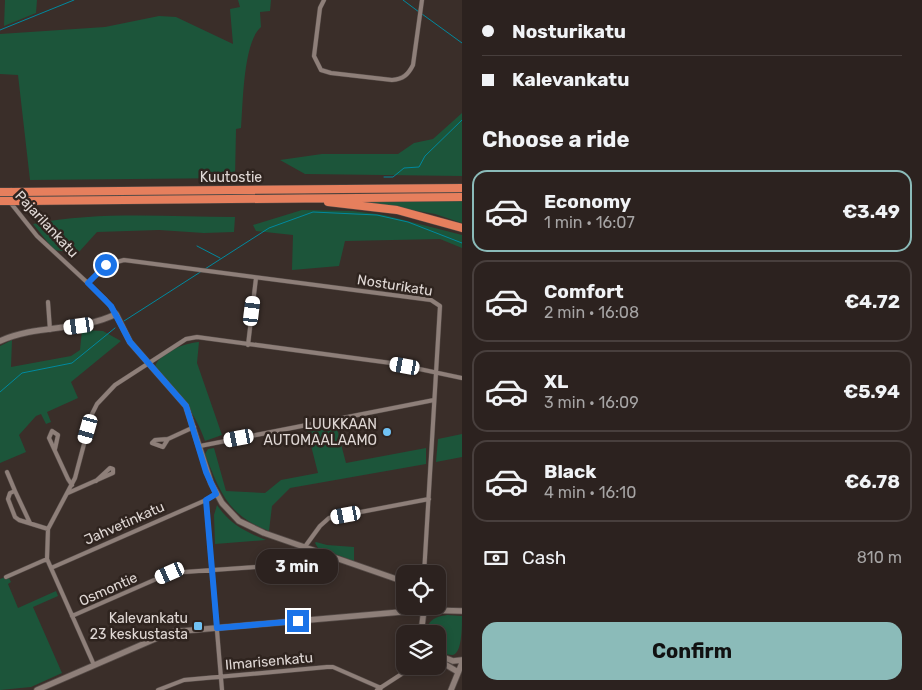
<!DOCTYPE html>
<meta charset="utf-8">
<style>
:root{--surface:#2c221f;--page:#342a28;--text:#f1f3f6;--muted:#a6a4a4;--line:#483f3d;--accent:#8bbbb9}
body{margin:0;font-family:Rubik,sans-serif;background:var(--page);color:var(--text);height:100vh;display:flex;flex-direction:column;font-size:19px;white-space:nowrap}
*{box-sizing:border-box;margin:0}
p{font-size:16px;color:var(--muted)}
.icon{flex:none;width:28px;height:28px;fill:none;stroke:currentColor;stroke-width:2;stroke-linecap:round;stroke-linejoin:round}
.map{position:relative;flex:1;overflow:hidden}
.side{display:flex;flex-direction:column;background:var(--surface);width:460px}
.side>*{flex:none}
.guide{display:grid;align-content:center;height:110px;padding:0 20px;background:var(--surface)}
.controls{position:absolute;left:396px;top:565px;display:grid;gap:10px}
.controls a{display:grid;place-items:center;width:50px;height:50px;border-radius:10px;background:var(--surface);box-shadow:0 2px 8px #0003,0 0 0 1px var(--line);font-size:25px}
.end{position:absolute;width:22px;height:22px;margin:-11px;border:6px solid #1a73e8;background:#fff;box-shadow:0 0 0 2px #fff}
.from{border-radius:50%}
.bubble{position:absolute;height:35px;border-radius:15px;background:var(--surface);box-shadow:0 2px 8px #0003,0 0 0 1px var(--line);font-size:16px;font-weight:700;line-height:35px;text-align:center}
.car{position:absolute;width:15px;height:30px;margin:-15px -8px;border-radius:6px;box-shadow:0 0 4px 1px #0007;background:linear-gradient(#fff 24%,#345 0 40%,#fff 0 76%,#345 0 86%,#fff 0)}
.guide b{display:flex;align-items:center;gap:18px;height:48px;font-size:19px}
.guide b+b{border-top:1px solid var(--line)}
.guide i{width:12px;height:12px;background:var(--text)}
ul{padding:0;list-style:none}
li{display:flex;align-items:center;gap:15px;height:82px;margin:0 10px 8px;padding:0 10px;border:2px solid var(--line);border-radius:15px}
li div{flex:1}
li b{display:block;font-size:19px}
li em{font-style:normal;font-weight:700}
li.current{border-color:var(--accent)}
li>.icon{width:45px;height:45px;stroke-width:1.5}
h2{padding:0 20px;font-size:22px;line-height:60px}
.pay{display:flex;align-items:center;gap:12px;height:55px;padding:0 20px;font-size:19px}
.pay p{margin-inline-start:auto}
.action{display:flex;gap:10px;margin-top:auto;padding:10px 20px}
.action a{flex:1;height:58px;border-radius:15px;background:var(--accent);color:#111;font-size:20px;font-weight:700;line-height:58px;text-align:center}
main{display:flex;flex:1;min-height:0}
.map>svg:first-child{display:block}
.green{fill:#1c553a}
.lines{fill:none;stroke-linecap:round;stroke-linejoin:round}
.stream{stroke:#00899e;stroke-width:1}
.street-casing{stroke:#564c48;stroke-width:5}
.secondary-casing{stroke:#564c48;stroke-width:7}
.highway-casing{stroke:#564c48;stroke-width:9}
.street{stroke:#8e7f79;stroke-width:4}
.secondary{stroke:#8e7f79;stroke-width:5.5}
.highway{stroke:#e67f5d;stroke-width:8}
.highway-bridge-casing{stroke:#564c48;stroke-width:9;stroke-linecap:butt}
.highway-bridge{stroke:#e67f5d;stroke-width:8}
.route{stroke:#1a73e8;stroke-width:6}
.poi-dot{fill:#70c2f4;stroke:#2f241f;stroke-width:2}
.labels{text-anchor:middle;stroke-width:5;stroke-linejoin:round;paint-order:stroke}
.street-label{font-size:14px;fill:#e0d8d5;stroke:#2f241f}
.poi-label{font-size:14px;fill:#e0d8d5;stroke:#2f241f;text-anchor:end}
</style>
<main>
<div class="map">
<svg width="462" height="690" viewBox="0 0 462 690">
<rect width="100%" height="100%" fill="#3a2e29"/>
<!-- green -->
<path class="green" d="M5,0h32l-1,13 -32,13z
M238,0h33l-1,11 -10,1 1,15c-18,15 -18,78 -20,101l-5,1 -1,49 -205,2 -12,-105 -18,-1v-40l105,-7 54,-11 17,1 57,27 -3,-35 10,-2z
M462,113v63l-157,-2 -25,-14 42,-6h76l16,-11 19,-4z
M462,200v23l-27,-9 -74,-13z
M302,210l51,1 31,4 78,20v13l-22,-9 -95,2 -6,25 -47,4 1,-35 -37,-4 -3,-6z
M235,217l-1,15 -30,1 -45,-3 -62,2 -19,21 -24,-3 -21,-26c65,-13 135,-7 202,-7z
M82,330l21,1 18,10 -50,41 7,16 -31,14 4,10 -5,2 -5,-10 -5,2 -17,19 7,17 -26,11v-117l12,-6 -1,27 60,-11 9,-6z
M199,342l-2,21 25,72 -17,6c-10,-30 -29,-51 -50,-74 4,-15 30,-24 44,-25z
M336,425l10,38 80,-15v16l-136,24 -18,18 -3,25c-41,-15 -49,-39 -64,-77l3,-5 6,-1 12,43 39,2 16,-13 37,-7 -11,-43z
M462,434v23l-26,5 2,-23z
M217,505c12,18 28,27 49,35l-51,4 -1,-29z
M316,542l11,3 27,2v14l-36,-13 -3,-5z
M8,576l3,6 -3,2 10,24 38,-17 2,5 -25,11 29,66 -31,14 -31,3v-111z
M447,615l15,1c0,11 0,39 -10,39 -6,0 -11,-3 -14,-7v-14h-12c2,-14 8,-17 21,-19z"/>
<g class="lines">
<!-- stream -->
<path class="stream" d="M403,0l16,12
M422,14l40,29
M0,30l74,-30
M384,177h9l11,-9 15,-1 6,-11 37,-36
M197,246l23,12
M205,269l64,-41 44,-16 64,3 31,7 54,21
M124,321l78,-50
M0,392l22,-19 50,-10 43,-35"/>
<!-- street casing -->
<g class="street-casing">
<path id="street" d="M324,0l-4,8 -6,48 7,14 10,3 61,7c11,-1 16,-5 21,-15l9,-65
M2,192l35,44 68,63 11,15
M88,283l18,-18 18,-5 307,40 9,6 -16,268
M48,302l2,28
M248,345l8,-67
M168,439l-5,8 -11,-4 3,-3 13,-1 26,-12
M200,446l234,-46
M55,449l3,-14 -6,-4 -3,7 19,41 4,6
M7,472l8,19
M68,493l45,-20v-4l-3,-1 -14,13
M216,494l-10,6 16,190
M30,523l-15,-32 -5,2 -2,6 7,18 4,3 29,9
M304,548l16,-22 9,-8 100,-19
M51,568l155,-68
M6,577l41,-18
M72,616l98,-43 144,-10 8,-1 5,-6
M94,665l-47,-106 1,-30 27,-51 17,-64 5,-10 18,-19 71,-46 11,-2 194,26 71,15
M158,690l26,-10 143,-13h6l48,21
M377,690l37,-24"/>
</g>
<!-- secondary casing -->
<g class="secondary-casing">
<path id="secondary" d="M0,341c37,-17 80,-9 116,-27l14,28 56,64 25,77 11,20 17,18 25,12 141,49
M421,634l3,-25
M438,655l15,6 9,-1
M438,660l20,12
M37,690l134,-58 253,-22 38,1
M451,690l11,-27"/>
</g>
<!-- highway casing -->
<g class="highway-casing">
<path id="highway" d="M12,192l450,-4
M19,201l443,-4
M328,202l69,8 65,18"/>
</g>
<!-- street -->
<use href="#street" class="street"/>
<!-- secondary -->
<use href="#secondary" class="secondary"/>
<!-- highway -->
<use href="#highway" class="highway"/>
<!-- highway-bridge casing -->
<g class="highway-bridge-casing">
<path id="highway-bridge" d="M0,192h12
M0,201h19"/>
</g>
<!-- highway-bridge -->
<use href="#highway-bridge" class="highway-bridge"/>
</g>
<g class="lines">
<!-- route -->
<path class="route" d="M106,265l-18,18 23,23 19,36 56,64 20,66 10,22 -10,6 11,128 81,-7"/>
</g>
<!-- markers -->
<g class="poi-dot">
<circle cx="387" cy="432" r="5"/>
<rect x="193" y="621" width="10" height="10" rx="2.5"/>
</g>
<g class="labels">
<!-- street labels -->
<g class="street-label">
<text x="231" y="182">Kuutostie</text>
<text transform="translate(47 224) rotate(47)" y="5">Pajarilankatu</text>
<text transform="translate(395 285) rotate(9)" y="5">Nosturikatu</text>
<text transform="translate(124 523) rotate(-24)" y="5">Jahvetinkatu</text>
<text transform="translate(108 589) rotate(-24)" y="5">Osmontie</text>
<text transform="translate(269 661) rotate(-5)" y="5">Ilmarisenkatu</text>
</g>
<!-- poi labels -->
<g class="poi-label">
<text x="377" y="429">LUUKKAAN<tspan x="377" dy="16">AUTOMAALAAMO</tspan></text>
<text x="188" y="623">Kalevankatu<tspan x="188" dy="16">23 keskustasta</tspan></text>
</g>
</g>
</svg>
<div class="controls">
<a><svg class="icon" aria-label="locate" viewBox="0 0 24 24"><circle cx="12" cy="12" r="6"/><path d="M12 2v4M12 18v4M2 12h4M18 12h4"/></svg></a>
<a><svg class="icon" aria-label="layers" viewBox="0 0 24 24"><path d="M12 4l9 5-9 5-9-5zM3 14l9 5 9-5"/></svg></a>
</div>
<i class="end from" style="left:106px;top:265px"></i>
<i class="end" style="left:298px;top:621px"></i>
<div class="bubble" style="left:256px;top:549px;width:82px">3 min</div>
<i class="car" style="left:252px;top:311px;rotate:7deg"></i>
<i class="car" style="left:79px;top:326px;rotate:262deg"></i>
<i class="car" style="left:405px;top:366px;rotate:280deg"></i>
<i class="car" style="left:88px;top:429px;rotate:196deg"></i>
<i class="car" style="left:239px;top:438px;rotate:259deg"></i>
<i class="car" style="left:346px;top:515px;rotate:259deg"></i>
<i class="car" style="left:170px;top:573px;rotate:246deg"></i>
</div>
<section class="side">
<div class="guide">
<b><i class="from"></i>Nosturikatu</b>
<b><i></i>Kalevankatu</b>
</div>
<h2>Choose a ride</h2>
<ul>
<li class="current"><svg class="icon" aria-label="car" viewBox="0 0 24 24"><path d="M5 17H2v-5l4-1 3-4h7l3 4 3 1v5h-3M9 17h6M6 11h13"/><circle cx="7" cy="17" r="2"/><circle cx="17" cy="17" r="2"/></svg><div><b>Economy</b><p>1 min · 16:07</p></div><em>€3.49</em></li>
<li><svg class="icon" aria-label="car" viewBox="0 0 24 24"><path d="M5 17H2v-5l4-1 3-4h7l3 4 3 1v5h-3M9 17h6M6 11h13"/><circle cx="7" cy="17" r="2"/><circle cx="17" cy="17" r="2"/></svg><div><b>Comfort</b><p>2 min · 16:08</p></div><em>€4.72</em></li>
<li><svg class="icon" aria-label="car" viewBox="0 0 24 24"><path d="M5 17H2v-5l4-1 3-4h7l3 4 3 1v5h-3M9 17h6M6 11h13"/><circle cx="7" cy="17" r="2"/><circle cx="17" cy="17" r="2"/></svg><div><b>XL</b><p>3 min · 16:09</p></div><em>€5.94</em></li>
<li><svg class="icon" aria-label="car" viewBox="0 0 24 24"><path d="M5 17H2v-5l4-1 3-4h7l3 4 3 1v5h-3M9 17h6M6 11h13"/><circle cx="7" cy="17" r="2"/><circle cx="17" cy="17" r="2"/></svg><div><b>Black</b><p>4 min · 16:10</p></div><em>€6.78</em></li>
</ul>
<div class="pay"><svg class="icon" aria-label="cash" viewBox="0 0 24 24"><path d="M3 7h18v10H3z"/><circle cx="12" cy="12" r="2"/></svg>Cash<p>810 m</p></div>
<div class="action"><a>Confirm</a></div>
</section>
</main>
